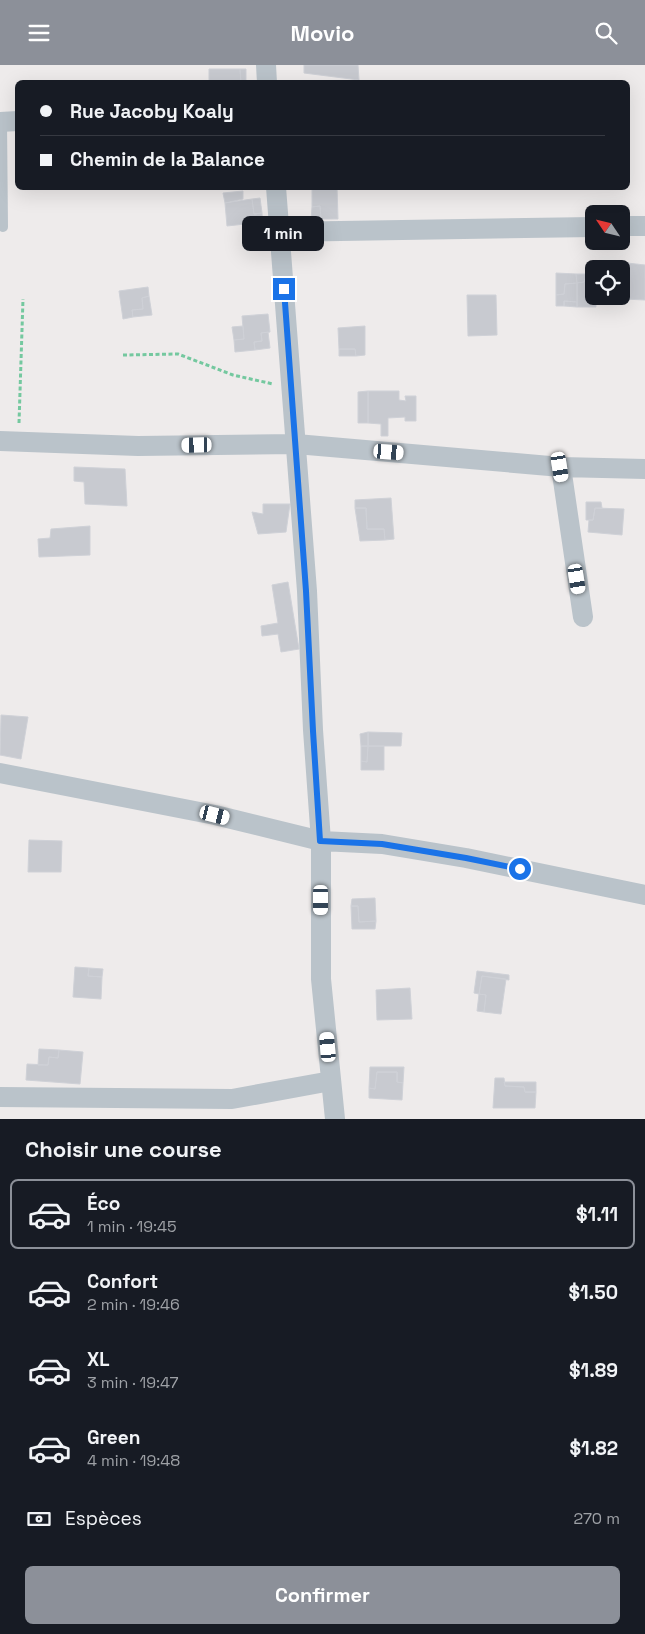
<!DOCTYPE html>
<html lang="fr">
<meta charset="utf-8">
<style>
:root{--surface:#171b24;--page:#242831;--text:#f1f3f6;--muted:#9ea1a6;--line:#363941;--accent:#8c9099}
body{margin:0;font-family:"Space Grotesk",sans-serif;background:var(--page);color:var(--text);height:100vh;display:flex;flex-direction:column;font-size:19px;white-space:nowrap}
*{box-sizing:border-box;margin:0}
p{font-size:16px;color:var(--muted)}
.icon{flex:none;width:28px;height:28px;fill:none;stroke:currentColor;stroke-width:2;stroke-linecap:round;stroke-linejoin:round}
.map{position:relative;height:1054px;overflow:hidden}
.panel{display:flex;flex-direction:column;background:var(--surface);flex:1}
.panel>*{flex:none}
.banner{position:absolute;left:15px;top:15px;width:615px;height:110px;border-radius:8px;box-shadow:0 5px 20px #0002;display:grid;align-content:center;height:110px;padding:0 25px;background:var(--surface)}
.needle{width:32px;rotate:305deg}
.buttons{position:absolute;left:585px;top:140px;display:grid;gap:10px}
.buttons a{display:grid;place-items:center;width:45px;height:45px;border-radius:8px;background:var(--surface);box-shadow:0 5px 20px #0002;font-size:25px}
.end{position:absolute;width:22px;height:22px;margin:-11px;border:6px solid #1a73e8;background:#fff;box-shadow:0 0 0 2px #fff}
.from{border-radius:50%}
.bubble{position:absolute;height:35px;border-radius:8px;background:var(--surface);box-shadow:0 5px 20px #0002;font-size:16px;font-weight:600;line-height:35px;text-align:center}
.car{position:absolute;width:15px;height:30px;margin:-15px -8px;border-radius:6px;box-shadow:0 0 4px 1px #0007;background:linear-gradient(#fff 24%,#345 0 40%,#fff 0 76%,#345 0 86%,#fff 0)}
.banner b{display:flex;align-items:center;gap:18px;height:48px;font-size:19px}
.banner b+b{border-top:1px solid var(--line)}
.banner i{width:12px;height:12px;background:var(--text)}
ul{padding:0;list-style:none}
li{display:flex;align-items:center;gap:15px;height:70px;margin:0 10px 8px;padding:0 15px;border:2px solid transparent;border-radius:8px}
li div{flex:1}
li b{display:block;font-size:19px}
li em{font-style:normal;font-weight:600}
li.current{border-color:var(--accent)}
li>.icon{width:45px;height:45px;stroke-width:1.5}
h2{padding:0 25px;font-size:22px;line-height:60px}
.pay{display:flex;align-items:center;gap:12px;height:55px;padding:0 25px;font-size:19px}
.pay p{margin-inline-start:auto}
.button{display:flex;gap:10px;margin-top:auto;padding:10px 25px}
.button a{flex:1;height:58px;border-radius:8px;background:var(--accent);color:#fff;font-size:20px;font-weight:600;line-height:58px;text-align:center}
header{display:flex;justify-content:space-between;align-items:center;height:65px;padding:0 25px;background:var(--accent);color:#fff;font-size:22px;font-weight:600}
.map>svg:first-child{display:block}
.building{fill:#c8cad0;stroke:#cfd1d7}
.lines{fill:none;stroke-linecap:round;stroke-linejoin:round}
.path{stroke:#74c89f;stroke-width:3;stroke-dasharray:4 2.5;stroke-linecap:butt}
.lane{stroke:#bac3ca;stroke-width:10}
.street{stroke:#bac3ca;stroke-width:20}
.route{stroke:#1a73e8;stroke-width:6}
</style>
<header><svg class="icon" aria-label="menu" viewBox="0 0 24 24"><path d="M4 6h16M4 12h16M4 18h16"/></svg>Movio<svg class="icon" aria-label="search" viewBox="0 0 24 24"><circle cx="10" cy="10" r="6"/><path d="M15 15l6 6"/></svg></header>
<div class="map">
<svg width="645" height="1054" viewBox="0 0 645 1054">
<rect width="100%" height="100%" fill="#eeebeb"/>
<!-- building -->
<path class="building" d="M304,0h54l1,15 -55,-7z
M209,4h31l1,14h-32z
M240,4h6v14h-5z
M312,122h25l1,32h-17l-1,-13 -8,1z
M243,126v8l-18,4 -2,-10z
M260,133l2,15 -8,1 -2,-15z
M252,134l2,15 8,-1 1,17 -17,2 -1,-8 -18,2 -2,-23z
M320,141l1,13 -10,1 1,-13z
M627,198l18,2v35l-21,-1z
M556,208l20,1 1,9 -12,1 -1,10 -8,1z
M576,209h11l-3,8 -7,1z
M587,209h7v22h2v11h-19v-24l7,-1z
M577,218v19l-13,-1v5h-8v-11l8,-1 1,-10z
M621,220l4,1 -2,16h-7v-6h5z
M148,222l1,9 -7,2 1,11 -11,1 1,7 -10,2 -4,-28z
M467,230h29l1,40 -29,1z
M149,231l3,19 -19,2 -1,-7 11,-1 -1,-11z
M564,236l13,1v5l-13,-1z
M268,249l2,18 -9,1 1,8 -8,1 1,8 -20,2 -1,-12 10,-1 -2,-23z
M243,261l1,13 -10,1 -2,-13z
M365,261v29l-9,1 -1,-7h-16l-1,-21z
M268,267l2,16 -15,2 -1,-8 8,-1 -1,-8z
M339,284h16l1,7h-17z
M368,326h31v9l7,1 -1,-5h11v25h-11v-4l-17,1v18h-7v-12l-13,-1z
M368,326v32h-10v-31z
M74,402l51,2 2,37 -42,-2 -1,-22 -10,-1z
M391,433l3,41 -9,1 -1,-11h-17l-1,-21h-11v-8z
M586,437h15l1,6h-7l-2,12h-7z
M263,439h27l-4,28 -28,2 -6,-22 11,2z
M355,443h11l1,21h17l1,11 -25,1z
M595,443l29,1 -2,26 -34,-3 1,-12h4z
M90,461v29l-51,2 -1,-18 12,-1 1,-9z
M288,517l11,67 -18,3 -3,-18 -16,2 -1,-10 17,-3 -6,-38z
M1,650l27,2 -7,42 -21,-4z
M368,667v14h-7l-1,-12z
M368,667l34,1 -1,13h-33z
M361,681h7l-1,16 -6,-1z
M368,681h16v24h-23v-9l6,1z
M29,775l33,1 -1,31h-33z
M375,833l1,23 -17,1 -1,-16h-7l1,-7z
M351,841h7l1,16 17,-1 -1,8h-23z
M75,902l14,1 -1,8 14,1 -1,22 -28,-2z
M89,903l14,1 -1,8 -14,-1z
M477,906l32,4v5l-27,-4 -3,18 -5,-1z
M482,911l24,3 -5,35 -17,-2 2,-17 -7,-1z
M410,923l2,31 -35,1 -1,-30z
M479,929l7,1 -2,17 -7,-1z
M39,984l20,1 -1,8 -9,-1 -1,8h-10z
M59,985l24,2 -3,32 -54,-4 1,-16 21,1 1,-8 9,1z
M370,1002h34l-1,16 -6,-1v-10h-20l-2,17 -6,-1z
M377,1007h20v10l6,1 -1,17 -33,-2v-10l6,1z
M495,1013h9l1,8 19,1 1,5h11l-1,16h-42z
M504,1017h32v10h-11l-1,-5 -19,-1z"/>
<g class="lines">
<!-- path -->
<path class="path" d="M123,290l55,-1 55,21 40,9
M19,358l4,-124"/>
<!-- lane -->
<path class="lane" d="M2,57l1,105"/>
<!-- street -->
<path class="street" d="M266,0l1,18
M0,57l18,-1
M276,122l31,404 6,139 8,111v138l14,140
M621,161h24
M279,167l315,-5
M0,376l138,5 158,-2 265,23 84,2
M561,402l22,150
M0,708l215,42 106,26 61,3 84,14 179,37
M0,1032l232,2 99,-18"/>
</g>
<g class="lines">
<!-- route -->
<path class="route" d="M284,224l22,302 7,140 7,110 62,3 84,14 54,11"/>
</g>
</svg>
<div class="buttons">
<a><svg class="needle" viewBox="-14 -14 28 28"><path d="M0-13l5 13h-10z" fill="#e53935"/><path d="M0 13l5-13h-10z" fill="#9ea1a6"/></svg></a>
<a><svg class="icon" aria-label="locate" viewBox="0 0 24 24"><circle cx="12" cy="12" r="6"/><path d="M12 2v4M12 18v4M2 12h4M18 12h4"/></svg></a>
</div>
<i class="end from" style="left:520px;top:804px"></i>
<i class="end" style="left:284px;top:224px"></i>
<div class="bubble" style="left:242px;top:151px;width:82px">1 min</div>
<i class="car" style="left:197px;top:380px;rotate:269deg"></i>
<i class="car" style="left:389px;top:387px;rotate:94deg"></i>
<i class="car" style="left:560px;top:402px;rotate:171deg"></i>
<i class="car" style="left:577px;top:514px;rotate:171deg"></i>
<i class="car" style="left:215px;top:750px;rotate:104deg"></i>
<i class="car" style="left:321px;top:835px;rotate:180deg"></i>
<i class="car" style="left:328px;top:982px;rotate:355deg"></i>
<div class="banner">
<b><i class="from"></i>Rue Jacoby Koaly</b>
<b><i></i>Chemin de la Balance</b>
</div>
</div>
<section class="panel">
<h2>Choisir une course</h2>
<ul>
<li class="current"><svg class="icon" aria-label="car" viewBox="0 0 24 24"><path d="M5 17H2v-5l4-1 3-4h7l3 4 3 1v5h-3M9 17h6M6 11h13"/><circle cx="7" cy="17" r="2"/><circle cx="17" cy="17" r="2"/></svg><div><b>Éco</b><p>1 min · 19:45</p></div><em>$1.11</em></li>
<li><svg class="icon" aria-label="car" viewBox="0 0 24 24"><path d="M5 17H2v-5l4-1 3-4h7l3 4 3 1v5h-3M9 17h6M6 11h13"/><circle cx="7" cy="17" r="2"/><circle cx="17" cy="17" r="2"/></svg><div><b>Confort</b><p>2 min · 19:46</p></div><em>$1.50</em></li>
<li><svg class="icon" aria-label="car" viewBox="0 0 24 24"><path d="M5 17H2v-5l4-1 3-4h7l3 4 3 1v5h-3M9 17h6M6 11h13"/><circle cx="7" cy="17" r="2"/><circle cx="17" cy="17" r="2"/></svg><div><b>XL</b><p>3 min · 19:47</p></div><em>$1.89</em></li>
<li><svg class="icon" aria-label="car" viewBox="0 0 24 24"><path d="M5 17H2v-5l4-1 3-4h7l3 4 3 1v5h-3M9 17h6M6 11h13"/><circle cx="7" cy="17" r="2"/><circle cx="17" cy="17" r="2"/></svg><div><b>Green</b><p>4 min · 19:48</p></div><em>$1.82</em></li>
</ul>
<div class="pay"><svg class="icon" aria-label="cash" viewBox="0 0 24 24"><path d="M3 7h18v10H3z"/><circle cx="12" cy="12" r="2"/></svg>Espèces<p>270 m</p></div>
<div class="button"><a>Confirmer</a></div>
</section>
